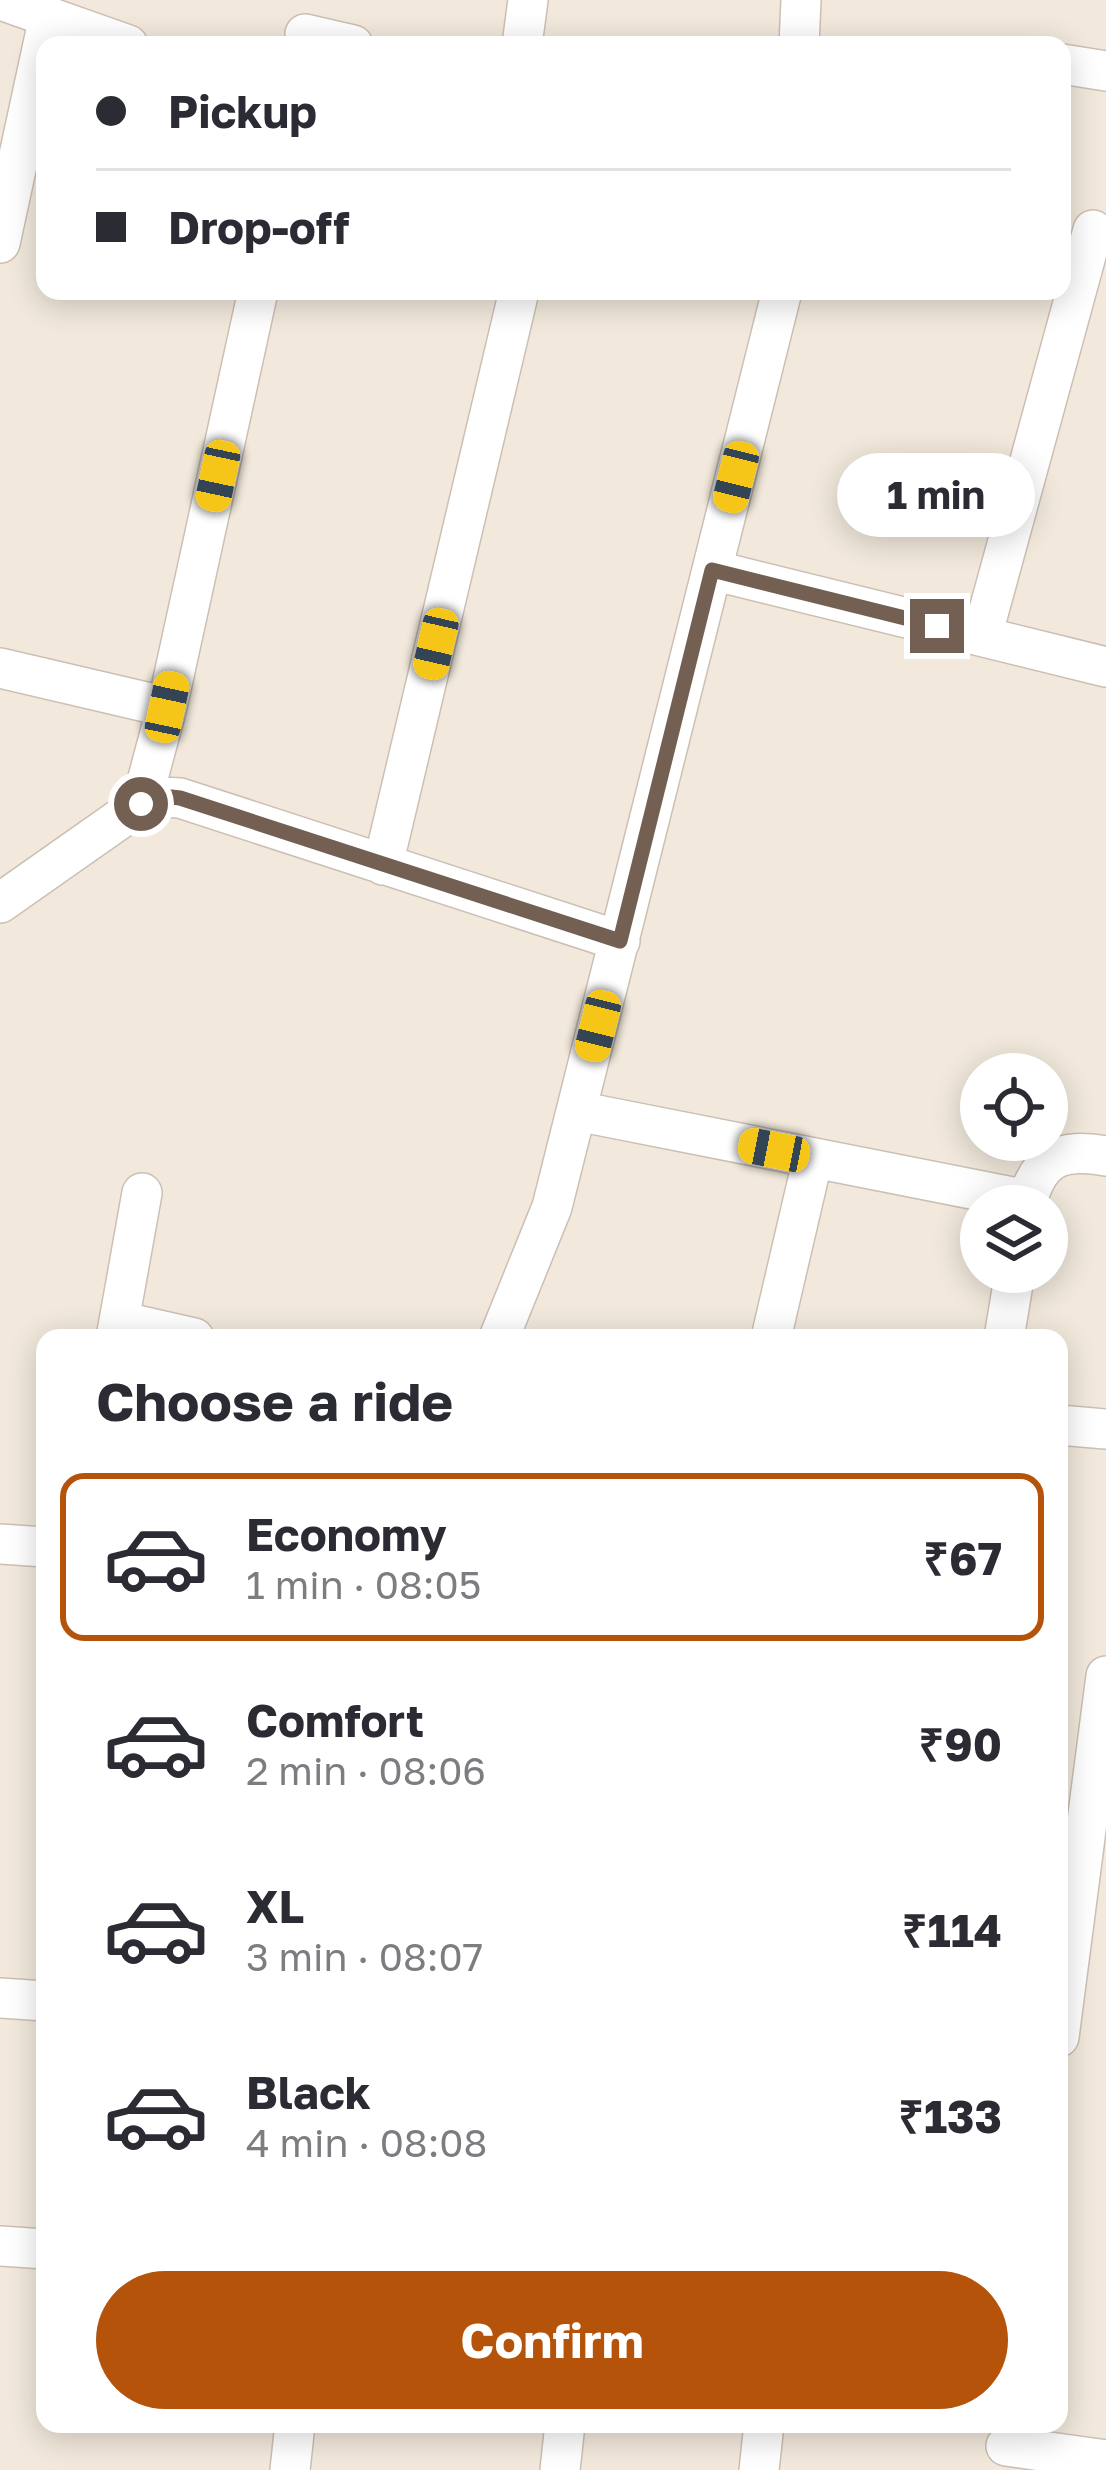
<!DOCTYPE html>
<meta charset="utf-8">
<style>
:root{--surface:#fff;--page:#f2f2f3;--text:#2b2b33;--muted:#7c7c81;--line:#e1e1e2;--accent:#b45309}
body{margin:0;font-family:"Golos Text",sans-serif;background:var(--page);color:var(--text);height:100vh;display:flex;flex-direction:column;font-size:45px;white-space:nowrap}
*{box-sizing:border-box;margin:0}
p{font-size:39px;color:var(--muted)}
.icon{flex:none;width:66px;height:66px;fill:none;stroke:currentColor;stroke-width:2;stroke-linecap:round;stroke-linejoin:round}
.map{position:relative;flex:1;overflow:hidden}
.details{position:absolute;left:36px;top:1329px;width:1032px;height:1104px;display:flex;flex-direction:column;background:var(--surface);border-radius:24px;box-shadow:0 6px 30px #0003}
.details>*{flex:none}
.hud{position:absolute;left:36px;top:36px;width:1035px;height:264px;border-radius:24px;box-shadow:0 6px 30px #0003;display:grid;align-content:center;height:264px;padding:0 60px;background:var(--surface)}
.tools{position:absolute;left:960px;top:1053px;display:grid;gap:24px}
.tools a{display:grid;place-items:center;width:108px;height:108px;border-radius:50%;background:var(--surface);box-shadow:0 6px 30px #0003;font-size:60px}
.end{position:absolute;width:54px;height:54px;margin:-27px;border:15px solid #746052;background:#fff;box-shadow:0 0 0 6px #fff}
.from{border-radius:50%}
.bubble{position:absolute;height:84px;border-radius:42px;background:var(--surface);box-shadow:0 6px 30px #0003;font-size:39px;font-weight:700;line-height:84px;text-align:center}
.car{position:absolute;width:36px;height:72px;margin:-36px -18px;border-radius:15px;box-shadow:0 0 9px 3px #0007;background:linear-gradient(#f5c518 24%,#345 0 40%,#f5c518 0 76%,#345 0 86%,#f5c518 0)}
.hud b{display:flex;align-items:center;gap:42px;height:114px;font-size:45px}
.hud b+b{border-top:3px solid var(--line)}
.hud i{width:30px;height:30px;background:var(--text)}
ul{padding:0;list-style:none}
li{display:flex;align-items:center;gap:36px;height:168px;margin:0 24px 18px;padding:0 36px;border:6px solid transparent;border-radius:24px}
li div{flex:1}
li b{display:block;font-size:45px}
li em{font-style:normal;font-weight:700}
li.current{border-color:var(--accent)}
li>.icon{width:108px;height:108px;stroke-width:1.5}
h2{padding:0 60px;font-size:54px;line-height:144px}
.primary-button{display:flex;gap:24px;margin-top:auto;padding:24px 60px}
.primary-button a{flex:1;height:138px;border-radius:72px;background:var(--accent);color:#fff;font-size:48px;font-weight:700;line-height:138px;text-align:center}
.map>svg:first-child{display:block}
.residential{fill:#f2e9dc;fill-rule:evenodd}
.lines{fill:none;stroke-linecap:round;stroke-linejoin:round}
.minor-casing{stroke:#ccbfb3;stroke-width:42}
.minor{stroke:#fff;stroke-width:39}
.route{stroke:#746052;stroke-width:15}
</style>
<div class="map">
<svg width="1106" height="2470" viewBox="0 0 1106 2470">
<rect width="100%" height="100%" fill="#fbf6ed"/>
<!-- residential -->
<path class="residential" d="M0,0h1106v2470h-1106zM45,45h1017v246h-1017zM981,1074h66v66h-66zM981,1206h66v66h-66zM45,1338h1014v1086h-1014z"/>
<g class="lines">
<!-- minor casing -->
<g class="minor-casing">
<path id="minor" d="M1,0l127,45
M305,34l48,11
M522,45l6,-45
M799,45l2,-45
M1062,64l44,7
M0,243l49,-226
M712,570l394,97
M982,636l111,-406
M0,668l167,39
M141,804l26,-97 91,-416
M383,865l136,-574
M0,903l141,-99 21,-7 18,1 440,143
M577,1111l450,89
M1026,1206c12,-48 33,-58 80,-50
M119,1321l75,17
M116,1338l26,-145
M499,1338l53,-131 230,-916
M771,1338l42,-180
M1004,1338l11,-66
M1059,1425l47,4
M0,1544l45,3
M0,1998l45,3
M1059,2037l47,-361
M0,2246l45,3
M1006,2446l100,14
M290,2470l5,-46
M560,2470l5,-46
M759,2470l5,-46"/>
</g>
<!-- minor -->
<use href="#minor" class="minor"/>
</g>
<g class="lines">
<!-- route -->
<path class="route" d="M141,804l21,-8 18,2 440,143 92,-371 225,56"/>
</g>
</svg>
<div class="tools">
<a><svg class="icon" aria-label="locate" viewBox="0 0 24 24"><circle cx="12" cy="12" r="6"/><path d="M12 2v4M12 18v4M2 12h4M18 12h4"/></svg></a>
<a><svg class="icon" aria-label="layers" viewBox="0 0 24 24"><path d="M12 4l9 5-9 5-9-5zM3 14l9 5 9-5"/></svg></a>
</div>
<i class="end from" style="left:141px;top:804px"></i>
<i class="end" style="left:937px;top:626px"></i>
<div class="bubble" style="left:837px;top:453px;width:198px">1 min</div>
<i class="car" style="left:218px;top:476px;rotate:192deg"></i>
<i class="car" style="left:736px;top:477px;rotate:194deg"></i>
<i class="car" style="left:436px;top:644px;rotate:193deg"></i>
<i class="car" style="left:167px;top:707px;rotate:12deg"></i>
<i class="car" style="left:598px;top:1026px;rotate:194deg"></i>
<i class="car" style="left:774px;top:1150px;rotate:281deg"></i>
<div class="hud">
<b><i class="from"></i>Pickup</b>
<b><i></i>Drop-off</b>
</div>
<section class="details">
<h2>Choose a ride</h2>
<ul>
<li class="current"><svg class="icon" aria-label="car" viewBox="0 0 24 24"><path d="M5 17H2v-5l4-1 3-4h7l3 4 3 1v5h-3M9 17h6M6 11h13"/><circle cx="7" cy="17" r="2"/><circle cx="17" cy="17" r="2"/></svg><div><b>Economy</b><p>1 min · 08:05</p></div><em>₹67</em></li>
<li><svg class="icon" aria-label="car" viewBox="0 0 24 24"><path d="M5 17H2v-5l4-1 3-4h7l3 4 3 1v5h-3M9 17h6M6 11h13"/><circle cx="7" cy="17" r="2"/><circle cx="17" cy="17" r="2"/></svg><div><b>Comfort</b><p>2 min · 08:06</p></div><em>₹90</em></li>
<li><svg class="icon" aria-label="car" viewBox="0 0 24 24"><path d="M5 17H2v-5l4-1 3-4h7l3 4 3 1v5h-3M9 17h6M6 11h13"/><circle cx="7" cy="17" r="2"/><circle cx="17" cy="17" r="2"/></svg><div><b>XL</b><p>3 min · 08:07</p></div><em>₹114</em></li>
<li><svg class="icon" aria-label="car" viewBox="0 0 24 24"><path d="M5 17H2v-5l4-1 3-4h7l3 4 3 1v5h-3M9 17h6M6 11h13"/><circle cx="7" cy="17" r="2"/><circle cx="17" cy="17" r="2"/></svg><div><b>Black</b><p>4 min · 08:08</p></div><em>₹133</em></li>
</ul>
<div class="primary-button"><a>Confirm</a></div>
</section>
</div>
